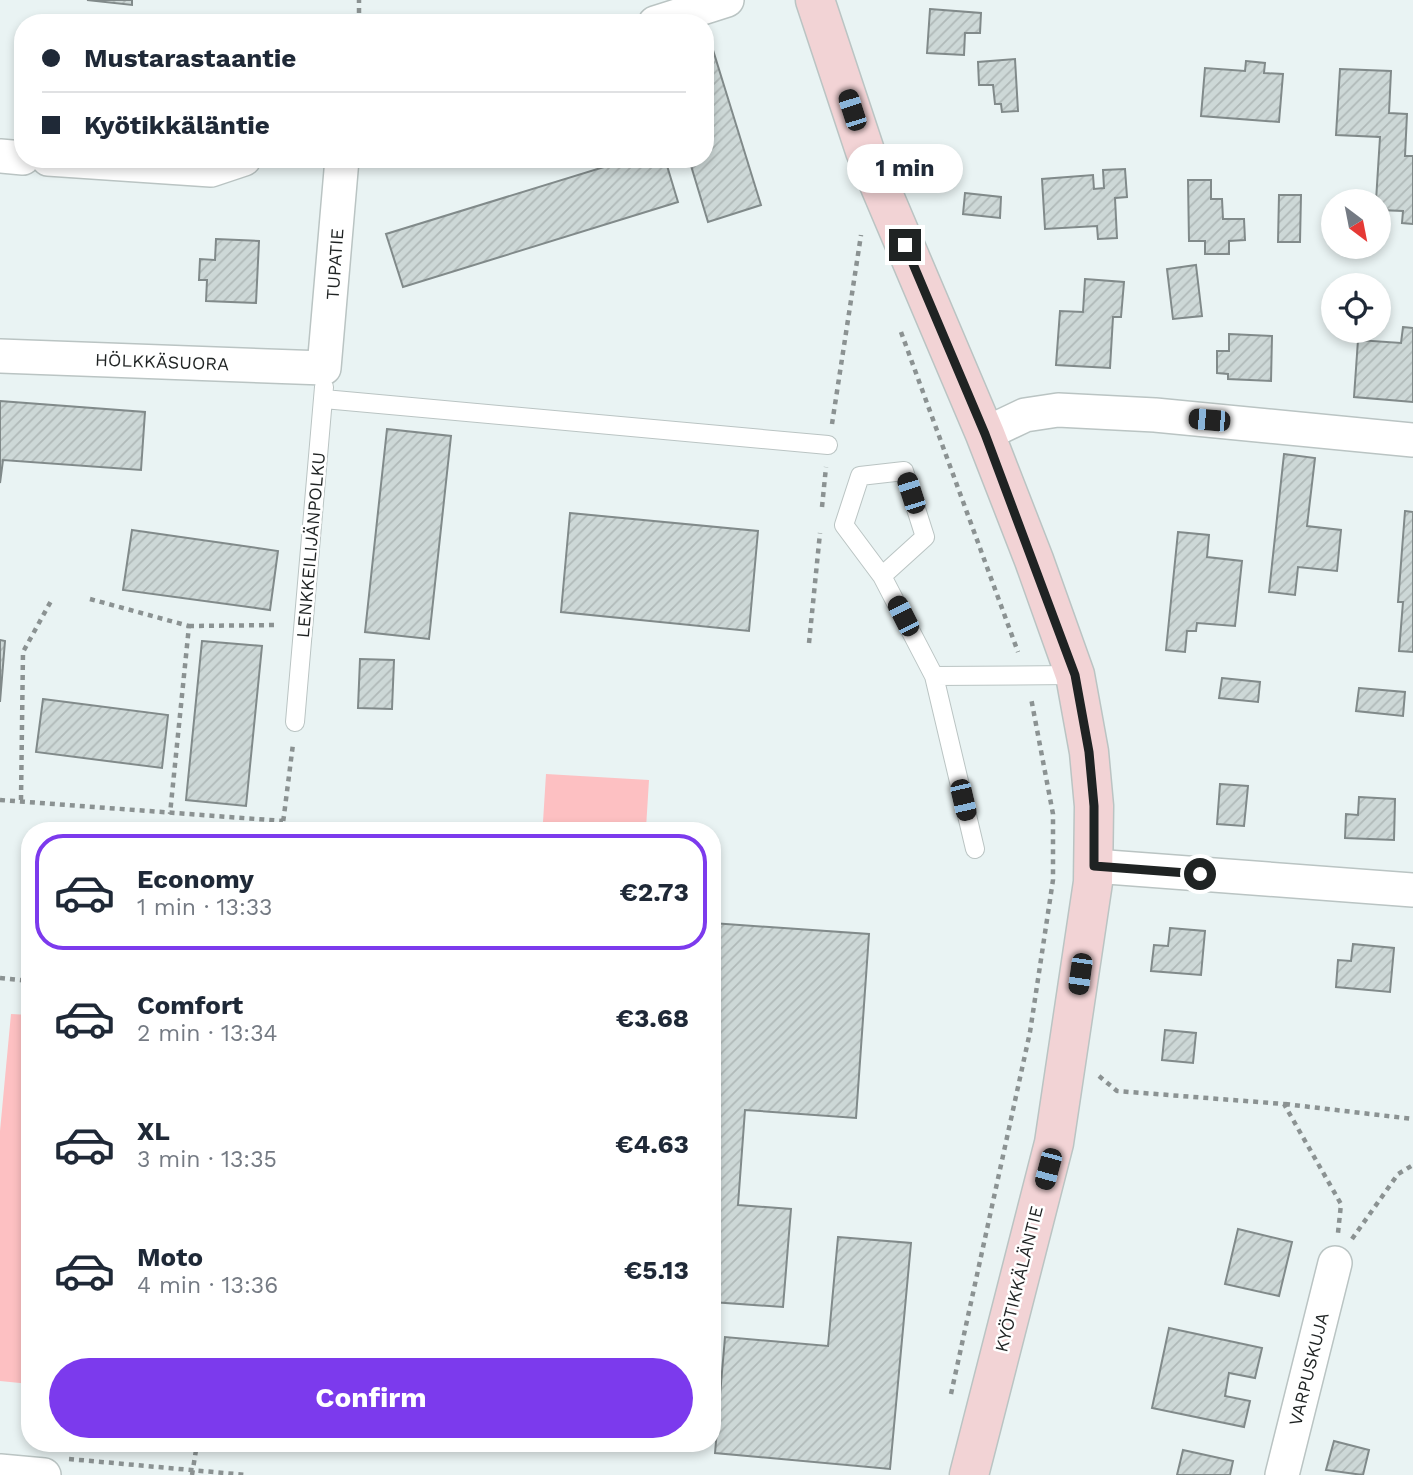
<!DOCTYPE html>
<meta charset="utf-8">
<style>
:root{--surface:#fff;--page:#f6f6f7;--text:#1f2937;--muted:#747a83;--line:#e0e1e3;--accent:#7c3aed}
body{margin:0;font-family:"Work Sans",sans-serif;background:var(--page);color:var(--text);height:100vh;display:flex;flex-direction:column;font-size:26px;white-space:nowrap}
*{box-sizing:border-box;margin:0}
p{font-size:23px;color:var(--muted)}
.icon{flex:none;width:38px;height:38px;fill:none;stroke:currentColor;stroke-width:2;stroke-linecap:round;stroke-linejoin:round}
.map{position:relative;flex:1;overflow:hidden}
.sheet{position:absolute;left:21px;top:822px;width:700px;height:630px;display:flex;flex-direction:column;background:var(--surface);border-radius:28px;box-shadow:0 4px 10px #0003}
.sheet>*{flex:none}
.top-card{position:absolute;left:14px;top:14px;width:700px;height:154px;border-radius:28px;box-shadow:0 4px 10px #0003;display:grid;align-content:center;height:154px;padding:0 28px;background:var(--surface)}
.needle{width:46px;rotate:148deg}
.buttons{position:absolute;left:1321px;top:189px;display:grid;gap:14px}
.buttons a{display:grid;place-items:center;width:70px;height:70px;border-radius:50%;background:var(--surface);box-shadow:0 4px 10px #0003;font-size:35px}
.end{position:absolute;width:32px;height:32px;margin:-16px;border:9px solid #1f2323;background:#fff;box-shadow:0 0 0 4px #fff}
.from{border-radius:50%}
.bubble{position:absolute;height:49px;border-radius:24px;background:var(--surface);box-shadow:0 4px 10px #0003;font-size:23px;font-weight:700;line-height:49px;text-align:center}
.car{position:absolute;width:21px;height:42px;margin:-21px -10px;border-radius:9px;box-shadow:0 0 5px 2px #0007;background:linear-gradient(#222 24%,#8ab4d8 0 40%,#222 0 76%,#8ab4d8 0 86%,#222 0)}
.top-card b{display:flex;align-items:center;gap:24px;height:66px;font-size:26px}
.top-card b+b{border-top:2px solid var(--line)}
.top-card i{width:18px;height:18px;background:var(--text)}
ul{padding:12px 0 0;list-style:none}
li{display:flex;align-items:center;gap:21px;height:116px;margin:0 14px 10px;padding:0 14px;border:4px solid transparent;border-radius:28px}
li div{flex:1}
li b{display:block;font-size:26px}
li em{font-style:normal;font-weight:700}
li.current{border-color:var(--accent)}
li>.icon{width:63px;height:63px;stroke-width:1.5}
.cta{display:flex;gap:14px;margin-top:auto;padding:14px 28px}
.cta a{flex:1;height:80px;border-radius:42px;background:var(--accent);color:#fff;font-size:28px;font-weight:700;line-height:80px;text-align:center}
.map>svg:first-child{display:block}
.park{fill:#fdc0c2}
.building{fill:url(#building-hatch);stroke:#818a8a;stroke-width:2}
.lines{fill:none;stroke-linecap:round;stroke-linejoin:round}
.lane-casing{stroke:#bac4c3;stroke-width:20}
.street-casing{stroke:#bac4c3;stroke-width:36}
.secondary-casing{stroke:#bac4c3;stroke-width:41}
.path{stroke:#8b9292;stroke-width:4.5;stroke-dasharray:5 5;stroke-linecap:butt}
.lane{stroke:#fff;stroke-width:18}
.street{stroke:#fff;stroke-width:33}
.secondary{stroke:#f2d3d5;stroke-width:38}
.route{stroke:#1f2323;stroke-width:9}
.labels{text-anchor:middle;stroke-width:5;stroke-linejoin:round;paint-order:stroke}
.street-label{font-size:18px;fill:#1f2323;stroke:#fff}
</style>
<div class="map">
<svg width="1413" height="1475" viewBox="0 0 1413 1475">
<defs>
<pattern id="building-hatch" width="6" height="6" patternUnits="userSpaceOnUse" patternTransform="scale(1.75)"><rect width="6" height="6" fill="#cdd8d7"/><path d="M-1 1l2-2M0 6l6-6M5 7l2-2" fill="none" stroke="#b0b9b8"/></pattern>
</defs>
<rect width="100%" height="100%" fill="#e9f3f3"/>
<!-- park -->
<path class="park" d="M546,774l103,6 -3,48 -103,-6z
M11,1014l19,1v369l-30,-3v-250z"/>
<!-- building -->
<path class="building" d="M87,0h45v5z
M930,9l51,4 -1,20h-15l-1,22 -37,-2z
M713,50l48,155 -53,17 -19,-63h16v-106z
M1015,59l3,52 -16,1 -1,-8h-6l-2,-19h-14l-1,-23z
M1246,61l19,2 -1,10 19,1 -4,48 -78,-6 4,-48 40,3z
M1340,69l51,2 -2,42 18,1 -2,42h8v68l-11,-1 1,-12 -24,-1v-9h-3l4,-64 -44,-2z
M630,159h35l13,43 -275,85 -17,-53z
M1125,169l2,28 -12,1 2,40 -19,1 -1,-13 -52,3 -3,-50 51,-4 1,14 10,-1 -1,-18z
M1188,180h23v19h11l1,20h21l1,21 -16,1v13h-24v-13h-16z
M965,193l36,4 -1,21 -37,-4z
M1279,195h22l-1,47h-22z
M216,239l43,2 -3,62 -50,-2 1,-21h-8l1,-21 15,1z
M1196,265l6,51 -29,3 -6,-50z
M1085,279l39,3 -3,35h-8l-3,51 -54,-3 4,-54 23,1z
M1403,327l10,1v74l-59,-5 4,-57 43,3z
M1229,334l43,2 -1,45 -43,-2v-5l-11,-1v-22h12z
M0,401l145,11 -4,58 -138,-10 -3,23z
M387,429l64,7 -22,203 -64,-7z
M1284,454l31,4 -8,68 34,4 -4,41 -39,-4 -3,28 -26,-3z
M1405,511l8,1v140l-14,-1 4,-49h-5z
M570,513l188,18 -9,100 -188,-19z
M132,530l146,21 -8,59 -147,-20z
M1178,532l31,3 -2,22 35,4 -7,65 -38,-3 -1,8h-9l-2,21 -19,-2z
M0,640l5,1 -5,61z
M202,641l60,5 -16,160 -60,-6z
M360,659l34,1 -2,49 -34,-1z
M1222,678l38,4 -2,20 -39,-4z
M1359,688l46,4 -2,24 -47,-5z
M43,699l125,16 -6,53 -126,-16z
M1220,784l28,2 -4,40 -27,-2z
M1359,797l36,2 -1,41 -49,-2 1,-24 12,1z
M712,923l157,11 -13,184 -111,-8 -7,95 53,4 -8,98 -71,-5z
M1170,928l35,3 -4,44 -50,-4 3,-26 14,1z
M1353,944l41,4 -4,44 -54,-5 2,-27 13,1z
M1165,1030l31,3 -3,30 -31,-3z
M1238,1229l54,13 -13,54 -54,-12z
M838,1237l73,6 -21,226 -175,-16 10,-116 103,9z
M1169,1328l93,20 -7,30 -26,-5 -4,23 25,5 -6,26 -92,-19z
M1334,1441l35,9 -6,25 -37,-5z
M1183,1450l50,11 -3,14h-53z"/>
<g class="lines">
<!-- lane casing -->
<g class="lane-casing">
<path id="lane" d="M324,399l504,46
M882,576l43,-39 -21,-66 -44,5 -16,49 38,51 52,100 141,-1
M934,676l41,173
M295,722l29,-335"/>
</g>
<!-- street casing -->
<g class="street-casing">
<path id="street" d="M655,23l72,-23
M0,156l23,2
M48,159l163,11 33,-11
M0,356l324,12 18,-209
M985,434l40,-19 33,-5 97,5 258,25
M1094,866l319,24
M0,1471l44,4
M1282,1475l53,-212"/>
</g>
<!-- secondary casing -->
<g class="secondary-casing">
<path id="secondary" d="M815,0l50,151 120,283 49,126 41,115 14,77 5,54 -1,76 -39,261 -85,332"/>
</g>
<!-- path -->
<path class="path" d="M359,23v-23
M611,23l13,-4
M901,332l117,320
M832,424l29,-189
M822,507l4,-40
M90,599l99,27 -19,188
M189,626l90,-1
M809,643l11,-110
M0,800l283,21
M21,800l2,-148 28,-51
M282,831l11,-87
M0,978l30,3
M1099,1076l18,15 167,13 57,100 -3,29
M1285,1104l128,15
M1352,1239l46,-65 15,-9
M951,1394l79,-362 23,-152v-66l-22,-116
M69,1459l177,16
M192,1475l5,-31"/>
<!-- lane -->
<use href="#lane" class="lane"/>
<!-- street -->
<use href="#street" class="street"/>
<!-- secondary -->
<use href="#secondary" class="secondary"/>
</g>
<g class="lines">
<!-- route -->
<path class="route" d="M905,245l80,189 90,241 14,77 5,54v60l106,8"/>
</g>
<g class="labels">
<!-- street labels -->
<g class="street-label">
<text transform="translate(335 264) rotate(-86)" y="6">TUPATIE</text>
<text transform="translate(162 362) rotate(2)" y="6">HÖLKKÄSUORA</text>
<text transform="translate(311 545) rotate(-85)" y="6">LENKKEILIJÄNPOLKU</text>
<text transform="translate(1019 1279) rotate(-76)" y="6">KYÖTIKKÄLÄNTIE</text>
<text transform="translate(1309 1369) rotate(-76)" y="6">VARPUSKUJA</text>
</g>
</g>
</svg>
<div class="buttons">
<a><svg class="needle" viewBox="-14 -14 28 28"><path d="M0-13l5 13h-10z" fill="#e53935"/><path d="M0 13l5-13h-10z" fill="#747a83"/></svg></a>
<a><svg class="icon" aria-label="locate" viewBox="0 0 24 24"><circle cx="12" cy="12" r="6"/><path d="M12 2v4M12 18v4M2 12h4M18 12h4"/></svg></a>
</div>
<i class="end from" style="left:1200px;top:874px"></i>
<i class="end" style="left:905px;top:245px"></i>
<div class="bubble" style="left:847px;top:144px;width:116px">1 min</div>
<i class="car" style="left:852px;top:110px;rotate:342deg"></i>
<i class="car" style="left:1209px;top:420px;rotate:275deg"></i>
<i class="car" style="left:911px;top:493px;rotate:342deg"></i>
<i class="car" style="left:903px;top:616px;rotate:333deg"></i>
<i class="car" style="left:963px;top:800px;rotate:167deg"></i>
<i class="car" style="left:1080px;top:974px;rotate:188deg"></i>
<i class="car" style="left:1048px;top:1169px;rotate:195deg"></i>
<div class="top-card">
<b><i class="from"></i>Mustarastaantie</b>
<b><i></i>Kyötikkäläntie</b>
</div>
<section class="sheet">
<ul>
<li class="current"><svg class="icon" aria-label="car" viewBox="0 0 24 24"><path d="M5 17H2v-5l4-1 3-4h7l3 4 3 1v5h-3M9 17h6M6 11h13"/><circle cx="7" cy="17" r="2"/><circle cx="17" cy="17" r="2"/></svg><div><b>Economy</b><p>1 min · 13:33</p></div><em>€2.73</em></li>
<li><svg class="icon" aria-label="car" viewBox="0 0 24 24"><path d="M5 17H2v-5l4-1 3-4h7l3 4 3 1v5h-3M9 17h6M6 11h13"/><circle cx="7" cy="17" r="2"/><circle cx="17" cy="17" r="2"/></svg><div><b>Comfort</b><p>2 min · 13:34</p></div><em>€3.68</em></li>
<li><svg class="icon" aria-label="car" viewBox="0 0 24 24"><path d="M5 17H2v-5l4-1 3-4h7l3 4 3 1v5h-3M9 17h6M6 11h13"/><circle cx="7" cy="17" r="2"/><circle cx="17" cy="17" r="2"/></svg><div><b>XL</b><p>3 min · 13:35</p></div><em>€4.63</em></li>
<li><svg class="icon" aria-label="car" viewBox="0 0 24 24"><path d="M5 17H2v-5l4-1 3-4h7l3 4 3 1v5h-3M9 17h6M6 11h13"/><circle cx="7" cy="17" r="2"/><circle cx="17" cy="17" r="2"/></svg><div><b>Moto</b><p>4 min · 13:36</p></div><em>€5.13</em></li>
</ul>
<div class="cta"><a>Confirm</a></div>
</section>
</div>
